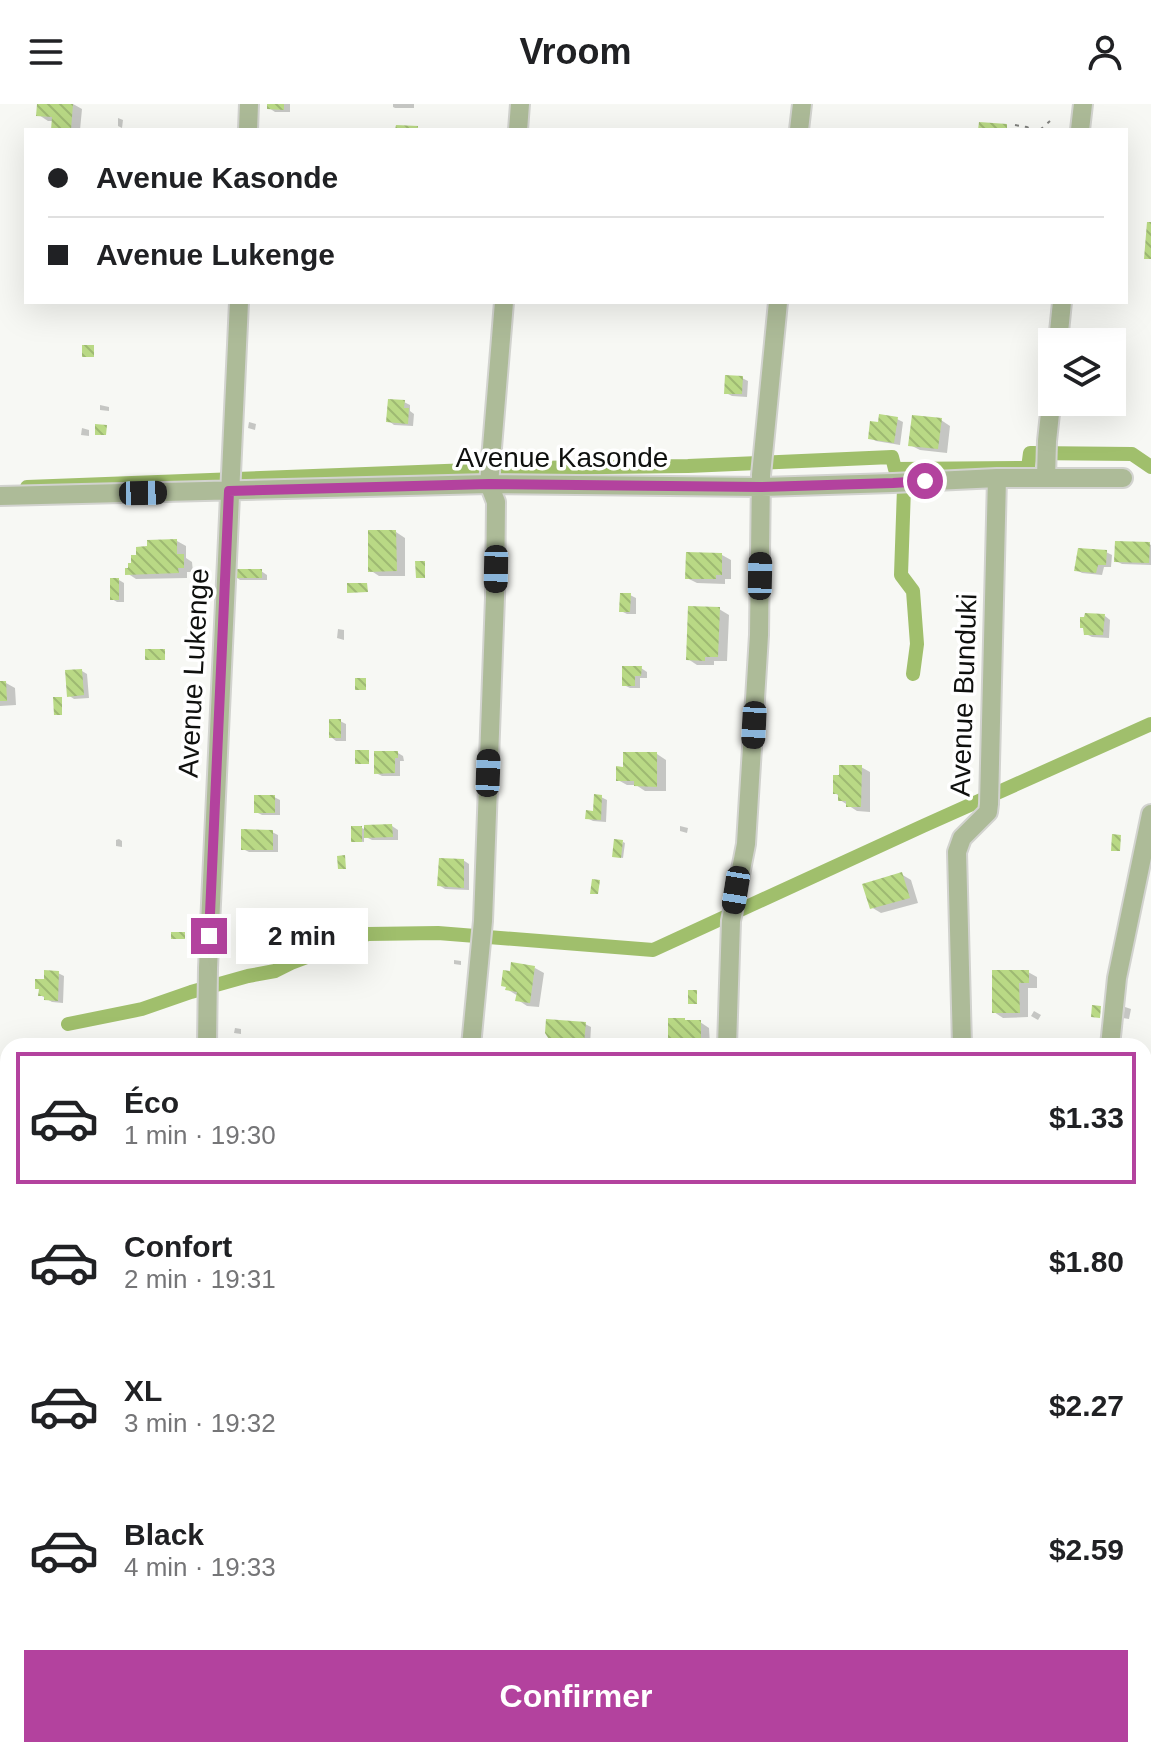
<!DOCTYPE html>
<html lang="fr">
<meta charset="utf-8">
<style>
:root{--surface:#fff;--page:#f6f6f6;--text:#202124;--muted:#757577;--line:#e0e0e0;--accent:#b3429e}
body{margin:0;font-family:Helvetica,sans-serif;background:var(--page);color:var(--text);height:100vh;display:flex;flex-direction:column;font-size:30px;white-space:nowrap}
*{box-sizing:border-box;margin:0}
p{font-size:26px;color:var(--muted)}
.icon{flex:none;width:44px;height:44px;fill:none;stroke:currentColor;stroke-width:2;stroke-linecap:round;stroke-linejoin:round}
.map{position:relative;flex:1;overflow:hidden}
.drawer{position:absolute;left:0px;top:934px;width:1152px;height:720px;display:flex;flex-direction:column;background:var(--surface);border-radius:24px 24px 0 0;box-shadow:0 8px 32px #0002}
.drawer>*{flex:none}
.banner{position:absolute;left:24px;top:24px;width:1104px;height:176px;border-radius:0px;box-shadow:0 8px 32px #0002;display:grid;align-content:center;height:176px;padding:0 24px;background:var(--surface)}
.fabs{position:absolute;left:1038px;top:224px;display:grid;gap:16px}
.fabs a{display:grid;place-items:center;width:88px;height:88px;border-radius:0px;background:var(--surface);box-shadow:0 8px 32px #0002;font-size:40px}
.end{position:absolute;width:36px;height:36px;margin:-18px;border:10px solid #b3429e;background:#fff;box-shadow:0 0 0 4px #fff}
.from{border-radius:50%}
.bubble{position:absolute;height:56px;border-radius:0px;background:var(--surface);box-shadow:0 8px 32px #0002;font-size:26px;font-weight:800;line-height:56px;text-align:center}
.car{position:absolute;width:24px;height:48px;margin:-24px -12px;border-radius:10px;box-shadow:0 0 6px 2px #0007;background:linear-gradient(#222 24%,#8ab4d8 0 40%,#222 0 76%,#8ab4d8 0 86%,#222 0)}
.banner b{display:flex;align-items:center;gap:28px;height:76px;font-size:30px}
.banner b+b{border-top:2px solid var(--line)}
.banner i{width:20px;height:20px;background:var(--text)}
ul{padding:14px 0 0;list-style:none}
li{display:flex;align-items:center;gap:24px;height:132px;margin:0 16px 12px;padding:0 8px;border:4px solid transparent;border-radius:0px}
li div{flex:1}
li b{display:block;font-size:30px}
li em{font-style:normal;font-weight:800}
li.on{border-color:var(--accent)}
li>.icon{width:72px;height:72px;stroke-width:1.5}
.button{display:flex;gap:16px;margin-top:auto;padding:16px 24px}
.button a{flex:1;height:92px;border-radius:0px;background:var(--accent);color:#fff;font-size:32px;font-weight:800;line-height:92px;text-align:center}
header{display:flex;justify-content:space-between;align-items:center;height:104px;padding:0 24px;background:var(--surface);font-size:36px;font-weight:800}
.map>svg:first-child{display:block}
.shadow{fill:#0003}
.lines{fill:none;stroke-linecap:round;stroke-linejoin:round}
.canal{stroke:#a0bf6c;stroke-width:14}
.building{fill:url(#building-back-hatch)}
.minor-casing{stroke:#d2d3cf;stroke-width:22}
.path{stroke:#80817e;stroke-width:2;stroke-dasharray:4 6;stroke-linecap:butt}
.minor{stroke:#adbb98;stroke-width:18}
.route{stroke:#b3429e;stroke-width:10}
.labels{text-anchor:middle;stroke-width:7;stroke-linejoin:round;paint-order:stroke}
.street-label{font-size:28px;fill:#0f100e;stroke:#fff}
</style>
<header><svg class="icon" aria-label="menu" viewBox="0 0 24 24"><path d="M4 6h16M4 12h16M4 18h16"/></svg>Vroom<svg class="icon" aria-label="person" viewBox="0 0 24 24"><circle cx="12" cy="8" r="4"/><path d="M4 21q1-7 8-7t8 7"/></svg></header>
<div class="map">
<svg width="1151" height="1654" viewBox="0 0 1151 1654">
<defs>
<pattern id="building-back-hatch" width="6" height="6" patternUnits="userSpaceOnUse" patternTransform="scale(2)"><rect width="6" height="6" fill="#b9d985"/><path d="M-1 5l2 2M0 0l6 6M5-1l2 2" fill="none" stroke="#9eb972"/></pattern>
</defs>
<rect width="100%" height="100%" fill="#f7f8f4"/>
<!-- shadow -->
<path class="shadow" d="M39,0h34l9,5 -2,21h-27l1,-9h-6l-9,-6z
M269,0h21v8h-15l-6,-4z
M393,0h21v4h-19l-2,-1z
M118,14l5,2 -1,8 -4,-2z
M742,274l6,3 -1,16 -15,-1 -6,-3z
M404,298l6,3v6l4,3 -1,12 -19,-1 -5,-4z
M100,301l9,2v4l-9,-1z
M897,315l6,3 -3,23 -24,-4 -6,-3z
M941,316l9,6 -3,27 -27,-3 -10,-5z
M249,318l7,2 -1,6 -7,-2z
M82,324l7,2v6l-8,-1z
M396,428l9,6v38h-26l-9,-6z
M177,437l9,5v12l6,4 1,10h-6v6l-51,1 -9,-6z
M1149,440l2,1v20l-29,-1 -6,-3z
M1106,448l6,3 -1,12h-7l-2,8 -20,-2 -5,-3z
M722,451l9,5v19h-6v5l-28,-1 -10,-5z
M261,467l6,4v5h-27l-6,-4z
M119,476l5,3v19h-7l-5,-3z
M630,491l6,3v16h-9l-6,-3z
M719,505l10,6 -2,46h-13v4h-17l-9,-6z
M1105,512l5,4 -1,18 -17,-1 -6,-3z
M338,525l6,1v10l-7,-2z
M641,564l6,4v6h-7v10h-10l-6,-3z
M82,567l5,3 2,24 -15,1 -6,-4z
M0,579h6l9,5 1,17 -16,1z
M340,617l6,3v17h-10l-5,-4z
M398,649l5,3 1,5h-4v15h-18l-6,-3z
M657,650l9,6v31h-21l-9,-6h-9l-9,-5 7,-11z
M861,663l9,5v40l-13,-1 -17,-11v-3l-5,-4z
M274,693l6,3v15h-18l-6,-3z
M601,693l6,3 -1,22 -13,-1 -6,-3 8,-5z
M392,722l6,4v10h-26l-8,-4v6l-11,-1 9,-13 4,2z
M680,722l8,2 -1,5 -7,-2z
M272,728l6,3v17h-29l-6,-3z
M119,735l3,2v6l-6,-1v-6z
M623,738l2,1 -2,15 -6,-1z
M463,756l6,4v26l-24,-1 -6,-4z
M901,770l10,6 7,23 -37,10 -10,-6z
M454,856l7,1v4l-7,-1z
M535,864l9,5 -5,34 -12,-1 -9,-6v-4l-11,-7z
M1028,868l9,5v11h-9v29l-25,1 -9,-6z
M58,869l6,3 -1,27 -11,-1 -12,-7v-5l-3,-2z
M1125,903l6,2 -2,10 -6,-1z
M1034,907l7,4 -3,5 -7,-4z
M685,916l5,2h10l9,6 1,18h-35l-5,-3z
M585,920l6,3 -1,18 -32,-2 -7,-4z
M235,924l6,1v5l-7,-1z
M8,1186v50l-8,1v-45h7z
M5,1498l3,1v5l-4,1 -3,-6z
M1144,1506l7,1v11h-7z"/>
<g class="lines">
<!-- canal -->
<path class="canal" d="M897,369l7,15 -3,87 12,16 4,53 -4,30
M27,383l497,-19 164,-2 204,-9 3,12 133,-1 2,-15 102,1 19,13
M68,920l74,-15 49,-17 57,-16 27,-5 16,-8 77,-29 70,-1 215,17 270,-124 228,-102"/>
</g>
<!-- building -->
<path class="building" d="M37,0h36l-2,26h-20l1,-13 -16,-1z
M267,0h17v6l-17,-1z
M979,18l28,2v6h-29z
M396,21l22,1v4h-23z
M1147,118h4v37h-7z
M82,241h12v12h-12z
M725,271l18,1 -1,18h-18z
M388,295l17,1 -1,8h5l-1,16 -22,-2z
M879,310l19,3 -4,26 -26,-4 2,-18 8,1z
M912,311l30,3 -4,31 -30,-3z
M95,320l12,1 -1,10h-11z
M368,426h28l1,41 -29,1z
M177,435v15h7v14h-6l1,5 -54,2v-7h3v-5h3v-8h5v-8l11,-1v-6z
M1115,437l35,1 -1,21 -35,-1z
M1078,444l29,2 -1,15h-8l-2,8 -22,-2z
M686,448l36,1v22h-6v4h-31z
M415,457h10v17h-9z
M232,465h30v9h-30z
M110,474h9v22h-9z
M347,479h20l1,9 -21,1z
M620,489h11l-1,19h-11z
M688,502l32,1 -2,50h-13v4l-19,-1z
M1085,509l20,1 -2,21h-19l-1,-7h-3v-11h4z
M145,545h20v11h-20z
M622,562h20l-1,10h-6v10h-13z
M82,565l2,26 -17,2 -2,-27z
M355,574h11v12h-11z
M0,577h6l1,20h-7z
M53,593h9v18h-8z
M329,615h12v19h-12z
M355,646h14v14h-14z
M374,647h24v7h-3v15l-21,1z
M623,648h34v35l-23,-1v-5h-18v-15l7,1z
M839,661h23l-1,42h-15v-6h-8v-7h-5v-19h6z
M594,690l8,1 -1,25 -16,-1 1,-9 7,1z
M254,691h21v18h-21z
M392,720l1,13 -29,1v-13z
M351,722h11v16h-11z
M241,725l32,1v20h-32z
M1112,730l9,1 -1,16h-9z
M614,735l9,1 -2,18 -9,-1z
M345,751l1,14h-8l-1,-13z
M439,754l25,1v29l-27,-2z
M902,768l8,26 -40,11 -8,-25z
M592,775l8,1 -2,14h-8z
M171,828h14v7h-14z
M511,858l24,4 -5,37 -15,-2 2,-9 -12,-2 1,-3 -5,-1 2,-16 7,1z
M44,866l15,1 -1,30 -14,-1v-4h-6l1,-7h-4v-10h9z
M992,866h37v13h-10l1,30h-28z
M688,886h9v14h-9z
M1092,901l9,1 -1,12 -9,-1z
M668,914h17v2h16v26l-33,-2z
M546,915l40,3 -2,21 -34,-2 -5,-8z
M0,1086h8v21l-8,1z
M4,1184h4v48h-8v-42h5z
M1144,1325h7v19l-7,-1z
M0,1457h8v24h-8z"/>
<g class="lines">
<!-- minor casing -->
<g class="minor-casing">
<path id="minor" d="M248,26l1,-26
M518,26l2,-26
M799,26l3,-26
M1080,26l3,-26
M1058,238l4,-40
M1046,374l1,-37 5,-46
M0,392l489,-12 272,3 132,-4 104,-5h126
M207,942l1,-78 31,-666
M471,942l12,-125 12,-324 1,-95 -7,-18 15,-182
M727,942l4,-125 15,-77 13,-209 2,-160 17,-173
M962,942l-5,-194 5,-14 26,-26 1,-8 8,-326
M1110,942l7,-68 34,-164
M0,1059h8
M0,1611l8,1
M419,1646l172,8
M135,1654l1,-8
M706,1654l1,-8
M941,1654l1,-8"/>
</g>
<!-- path -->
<path class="path" d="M1015,21l12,2 5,3
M1040,26l10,-9"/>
<!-- minor -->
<use href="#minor" class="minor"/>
</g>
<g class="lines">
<!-- route -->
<path class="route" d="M209,832l20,-445 260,-7 272,3 132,-4 32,-2"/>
</g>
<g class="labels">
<!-- street labels -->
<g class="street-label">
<text x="562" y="363">Avenue Kasonde</text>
<text transform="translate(193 569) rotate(-87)" y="10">Avenue Lukenge</text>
<text transform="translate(963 591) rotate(-88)" y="10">Avenue Bunduki</text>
</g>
</g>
</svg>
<div class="fabs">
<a><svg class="icon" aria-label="layers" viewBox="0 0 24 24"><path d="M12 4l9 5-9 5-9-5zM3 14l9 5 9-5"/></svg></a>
</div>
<i class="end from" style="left:925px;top:377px"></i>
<i class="end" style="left:209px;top:832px"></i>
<div class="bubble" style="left:236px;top:804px;width:132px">2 min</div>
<i class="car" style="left:143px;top:389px;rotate:89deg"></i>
<i class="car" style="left:496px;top:465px;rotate:181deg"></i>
<i class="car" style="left:760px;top:472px;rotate:1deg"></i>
<i class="car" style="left:754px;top:621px;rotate:183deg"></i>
<i class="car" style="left:488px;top:669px;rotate:2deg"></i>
<i class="car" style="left:736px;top:786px;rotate:189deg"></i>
<div class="banner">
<b><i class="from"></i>Avenue Kasonde</b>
<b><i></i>Avenue Lukenge</b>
</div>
<section class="drawer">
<ul>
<li class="on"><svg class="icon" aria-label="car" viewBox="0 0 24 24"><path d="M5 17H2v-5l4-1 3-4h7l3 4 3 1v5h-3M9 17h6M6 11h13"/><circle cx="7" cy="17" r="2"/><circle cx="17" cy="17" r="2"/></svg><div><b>Éco</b><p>1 min · 19:30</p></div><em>$1.33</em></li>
<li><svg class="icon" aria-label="car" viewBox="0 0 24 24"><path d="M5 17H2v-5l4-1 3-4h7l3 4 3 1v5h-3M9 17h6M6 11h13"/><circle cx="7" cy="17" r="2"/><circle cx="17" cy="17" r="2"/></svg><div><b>Confort</b><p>2 min · 19:31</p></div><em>$1.80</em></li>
<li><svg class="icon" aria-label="car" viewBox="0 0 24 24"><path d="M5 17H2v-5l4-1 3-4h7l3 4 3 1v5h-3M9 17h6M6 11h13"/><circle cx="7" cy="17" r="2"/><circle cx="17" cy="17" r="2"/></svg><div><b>XL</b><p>3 min · 19:32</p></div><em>$2.27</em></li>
<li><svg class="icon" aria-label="car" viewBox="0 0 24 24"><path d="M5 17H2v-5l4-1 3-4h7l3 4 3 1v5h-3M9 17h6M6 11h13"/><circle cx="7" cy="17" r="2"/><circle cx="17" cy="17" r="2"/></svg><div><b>Black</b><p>4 min · 19:33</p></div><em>$2.59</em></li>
</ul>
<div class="button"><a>Confirmer</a></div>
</section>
</div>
